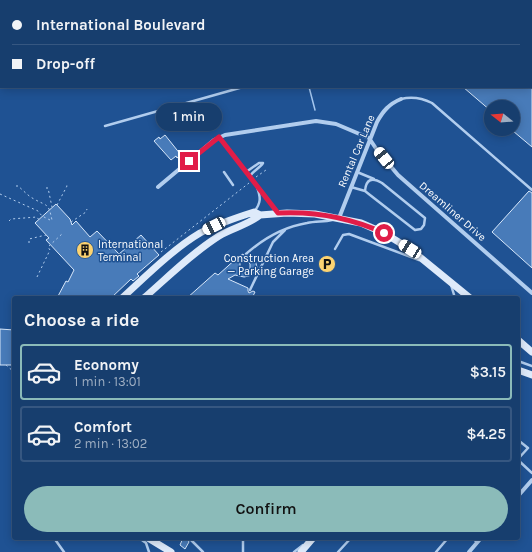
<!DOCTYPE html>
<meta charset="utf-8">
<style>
:root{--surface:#173e6e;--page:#244976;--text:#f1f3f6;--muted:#9eaec2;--line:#365781;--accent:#8bbbb9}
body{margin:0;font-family:Karla,sans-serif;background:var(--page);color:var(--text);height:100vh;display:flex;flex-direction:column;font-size:15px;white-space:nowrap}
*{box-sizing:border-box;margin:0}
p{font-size:13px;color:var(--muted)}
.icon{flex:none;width:22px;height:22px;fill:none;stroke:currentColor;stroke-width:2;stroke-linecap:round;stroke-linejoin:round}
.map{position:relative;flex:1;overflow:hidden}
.side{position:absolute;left:12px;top:296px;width:508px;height:244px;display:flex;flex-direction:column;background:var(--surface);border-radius:4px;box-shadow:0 2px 10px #0003,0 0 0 1px var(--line)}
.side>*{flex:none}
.guide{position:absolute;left:0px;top:0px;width:532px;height:88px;box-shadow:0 2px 10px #0003,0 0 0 1px var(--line);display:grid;align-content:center;height:88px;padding:0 12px;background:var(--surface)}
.needle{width:26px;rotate:287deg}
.controls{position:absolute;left:484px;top:100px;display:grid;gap:8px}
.controls a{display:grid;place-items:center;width:36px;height:36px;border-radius:50%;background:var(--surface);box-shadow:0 2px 10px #0003,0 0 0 1px var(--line);font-size:20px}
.end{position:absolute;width:18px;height:18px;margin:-9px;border:5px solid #e11d48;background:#fff;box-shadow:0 0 0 2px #fff}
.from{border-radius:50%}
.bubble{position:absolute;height:28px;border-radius:14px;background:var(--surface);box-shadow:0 2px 10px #0003,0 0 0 1px var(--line);font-size:13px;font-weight:600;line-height:28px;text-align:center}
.car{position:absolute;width:12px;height:24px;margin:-12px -6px;border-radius:5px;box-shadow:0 0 3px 1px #0007;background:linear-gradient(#fff 24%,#345 0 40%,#fff 0 76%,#345 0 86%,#fff 0)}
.guide b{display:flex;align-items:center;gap:14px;height:38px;font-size:15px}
.guide b+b{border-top:1px solid var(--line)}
.guide i{width:10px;height:10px;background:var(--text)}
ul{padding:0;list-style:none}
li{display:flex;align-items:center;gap:12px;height:56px;margin:0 8px 6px;padding:0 4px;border:2px solid var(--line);border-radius:4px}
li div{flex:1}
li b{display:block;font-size:15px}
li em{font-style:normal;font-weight:600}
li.current{border-color:var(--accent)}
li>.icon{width:36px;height:36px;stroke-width:1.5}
h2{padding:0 12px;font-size:18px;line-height:48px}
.primary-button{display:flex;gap:8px;margin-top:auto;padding:8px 12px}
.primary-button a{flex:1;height:46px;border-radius:24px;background:var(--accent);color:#111;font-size:16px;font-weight:600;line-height:46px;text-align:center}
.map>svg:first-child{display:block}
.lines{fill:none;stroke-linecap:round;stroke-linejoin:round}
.stream{stroke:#a5c7ef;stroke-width:1.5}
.taxiway{stroke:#8fa8c9;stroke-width:14}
.building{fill:#487bb9;stroke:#d7e7fa;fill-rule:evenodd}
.path{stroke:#b1cdee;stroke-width:1;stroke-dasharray:2 3;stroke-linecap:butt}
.lane{stroke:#b1cdee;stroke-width:2.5}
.street{stroke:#b1cdee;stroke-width:4}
.secondary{stroke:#deeafa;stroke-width:7}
.route{stroke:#e11d48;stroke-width:5}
.labels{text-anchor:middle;stroke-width:3;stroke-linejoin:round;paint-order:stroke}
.street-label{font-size:11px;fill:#fff;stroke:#1f5293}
.poi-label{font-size:11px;fill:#fff;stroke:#1f5293;text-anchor:start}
</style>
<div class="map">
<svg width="532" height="552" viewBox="0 0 532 552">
<rect width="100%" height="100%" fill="#1f5293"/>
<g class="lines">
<!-- stream -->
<path class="stream" d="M101,1l3,-1
M0,31h1
M309,87l6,23"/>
<!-- taxiway -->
<path class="taxiway" d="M245,1l4,-1
M0,69h1"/>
</g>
<!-- building -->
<path class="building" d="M463,87h69v60l-19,-16v-24h-22v4z
M165,135l16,20 -4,3 -1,-2 -5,4 -17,-19 5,-4 1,2z
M529,191l3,2v75l-40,-36z
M56,204l14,15 2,6 4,-4 14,16 7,-6 22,23 22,-19 18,20 -22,19 2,2 -6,5 -2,-2 -20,19h-54l9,-17 2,1 6,-12 -28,-30 3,-2 -14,-15z
M243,254l2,3 6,-2 4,5 2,7 -2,5 -6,4 -5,1 -9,-2 -7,4 20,9v3l1,2 4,-2 2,1 -3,6h-65l28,-25 3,2 20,-18zM243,260h4l3,4v4l-3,3 -5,-1 -2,-3v-4z
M0,329l14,1v33h-2v2h-12z
M183,538h4l2,4 -4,7 -5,-4z"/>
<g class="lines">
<!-- path -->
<path class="path" d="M256,177l10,-7
M16,186h2c5,4 10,10 16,13 14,8 14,3 18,21
M46,188h2l4,19
M0,194l38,17 4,5 10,5
M57,205l10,-19 -1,-3
M9,221l2,-2 26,-2 2,3
M71,222l15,-10 1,-3
M29,243v-4l17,-4
M161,252l88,-69
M37,277l13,-27 -2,-3 15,-14
M6,365l8,7"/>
<!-- lane -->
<path class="lane" d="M401,99c12,-3 21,-1 31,4l100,87
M105,126l138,-39
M219,137l59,76
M224,172l9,13
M246,172l13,-9h4c-3,5 -10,8 -13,13
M357,172l17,7
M351,187l14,4 5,4 45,35 6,-1 3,-4 1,-7 -43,-35c-10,-6 -16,-4 -17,8
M254,212c7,-9 7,-14 3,-25
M335,249l8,-14 6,-1 70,26
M246,254c18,-16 37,-27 61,-31 9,-2 17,-1 25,-3
M451,285l4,13
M250,290l23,-48 12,-12
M518,361l14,5
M518,440l10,8 -10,11
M518,460l14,13
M54,538l10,14
M139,538l7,5 3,9
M243,538v14
M472,538l5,4
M190,539l13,13
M294,552l9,-7
M338,552l13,-14
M436,552l12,-14"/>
<!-- street -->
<path class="street" d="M369,138l8,12 21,25 134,118
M158,187l56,-47 11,-5 91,-14 20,3 33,14
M339,218l38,-96c6,-11 12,-18 24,-23
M518,496l14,-16
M469,552l12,-14"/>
<!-- secondary -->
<path class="secondary" d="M122,298c23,-21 51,-49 78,-65 17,-9 35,-15 54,-21l6,3 27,-2 28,1 46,9 23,10 26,16 60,49
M144,298c24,-21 48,-45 75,-62 13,-8 29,-11 41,-21
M518,340l14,12
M518,370l14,5
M148,538l23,14
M301,552l12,-14"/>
</g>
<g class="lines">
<!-- route -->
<path class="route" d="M189,161l30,-24 59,76c37,-2 73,5 106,20"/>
</g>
<!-- icons -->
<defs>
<g id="building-disc" transform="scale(0.9)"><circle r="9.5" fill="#fcd371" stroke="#1f5293"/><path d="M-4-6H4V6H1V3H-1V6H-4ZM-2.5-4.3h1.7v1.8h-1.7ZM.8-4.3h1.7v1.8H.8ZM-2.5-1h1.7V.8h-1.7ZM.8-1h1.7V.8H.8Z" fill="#111"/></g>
<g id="parking-disc" transform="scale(0.9)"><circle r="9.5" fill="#fcd371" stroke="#1f5293"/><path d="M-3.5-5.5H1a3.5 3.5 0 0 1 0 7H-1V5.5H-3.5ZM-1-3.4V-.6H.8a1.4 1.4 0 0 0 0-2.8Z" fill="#111"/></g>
</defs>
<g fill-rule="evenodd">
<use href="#building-disc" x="85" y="250"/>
<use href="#parking-disc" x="327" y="264"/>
</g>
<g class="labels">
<!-- street labels -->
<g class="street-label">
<text transform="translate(356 151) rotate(-67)" y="4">Rental Car Lane</text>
<text transform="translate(453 211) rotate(41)" y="4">Dreamliner Drive</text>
</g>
<!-- poi labels -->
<g class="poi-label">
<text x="98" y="248">International<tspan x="98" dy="13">Terminal</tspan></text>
<text x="314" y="262" text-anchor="end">Construction Area<tspan x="314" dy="13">— Parking Garage</tspan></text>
</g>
</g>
</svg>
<div class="controls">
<a><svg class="needle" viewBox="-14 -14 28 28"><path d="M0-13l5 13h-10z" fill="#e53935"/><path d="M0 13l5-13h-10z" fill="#9eaec2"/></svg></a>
</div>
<i class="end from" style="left:384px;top:233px"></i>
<i class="end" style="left:189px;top:161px"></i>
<div class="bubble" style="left:156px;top:103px;width:66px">1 min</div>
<i class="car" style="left:384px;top:158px;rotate:321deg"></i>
<i class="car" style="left:214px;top:226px;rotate:243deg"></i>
<i class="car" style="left:410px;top:249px;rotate:302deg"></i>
<div class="guide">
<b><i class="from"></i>International Boulevard</b>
<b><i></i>Drop-off</b>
</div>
<section class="side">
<h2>Choose a ride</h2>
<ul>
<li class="current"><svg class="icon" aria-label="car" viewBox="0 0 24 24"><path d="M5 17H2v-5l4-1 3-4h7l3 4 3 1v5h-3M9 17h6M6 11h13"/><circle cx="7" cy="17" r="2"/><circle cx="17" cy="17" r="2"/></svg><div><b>Economy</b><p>1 min · 13:01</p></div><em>$3.15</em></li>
<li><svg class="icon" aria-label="car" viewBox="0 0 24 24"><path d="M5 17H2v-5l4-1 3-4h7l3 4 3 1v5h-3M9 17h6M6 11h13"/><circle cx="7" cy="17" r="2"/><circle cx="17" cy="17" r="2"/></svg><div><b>Comfort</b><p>2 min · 13:02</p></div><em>$4.25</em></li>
</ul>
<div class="primary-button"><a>Confirm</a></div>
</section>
</div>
